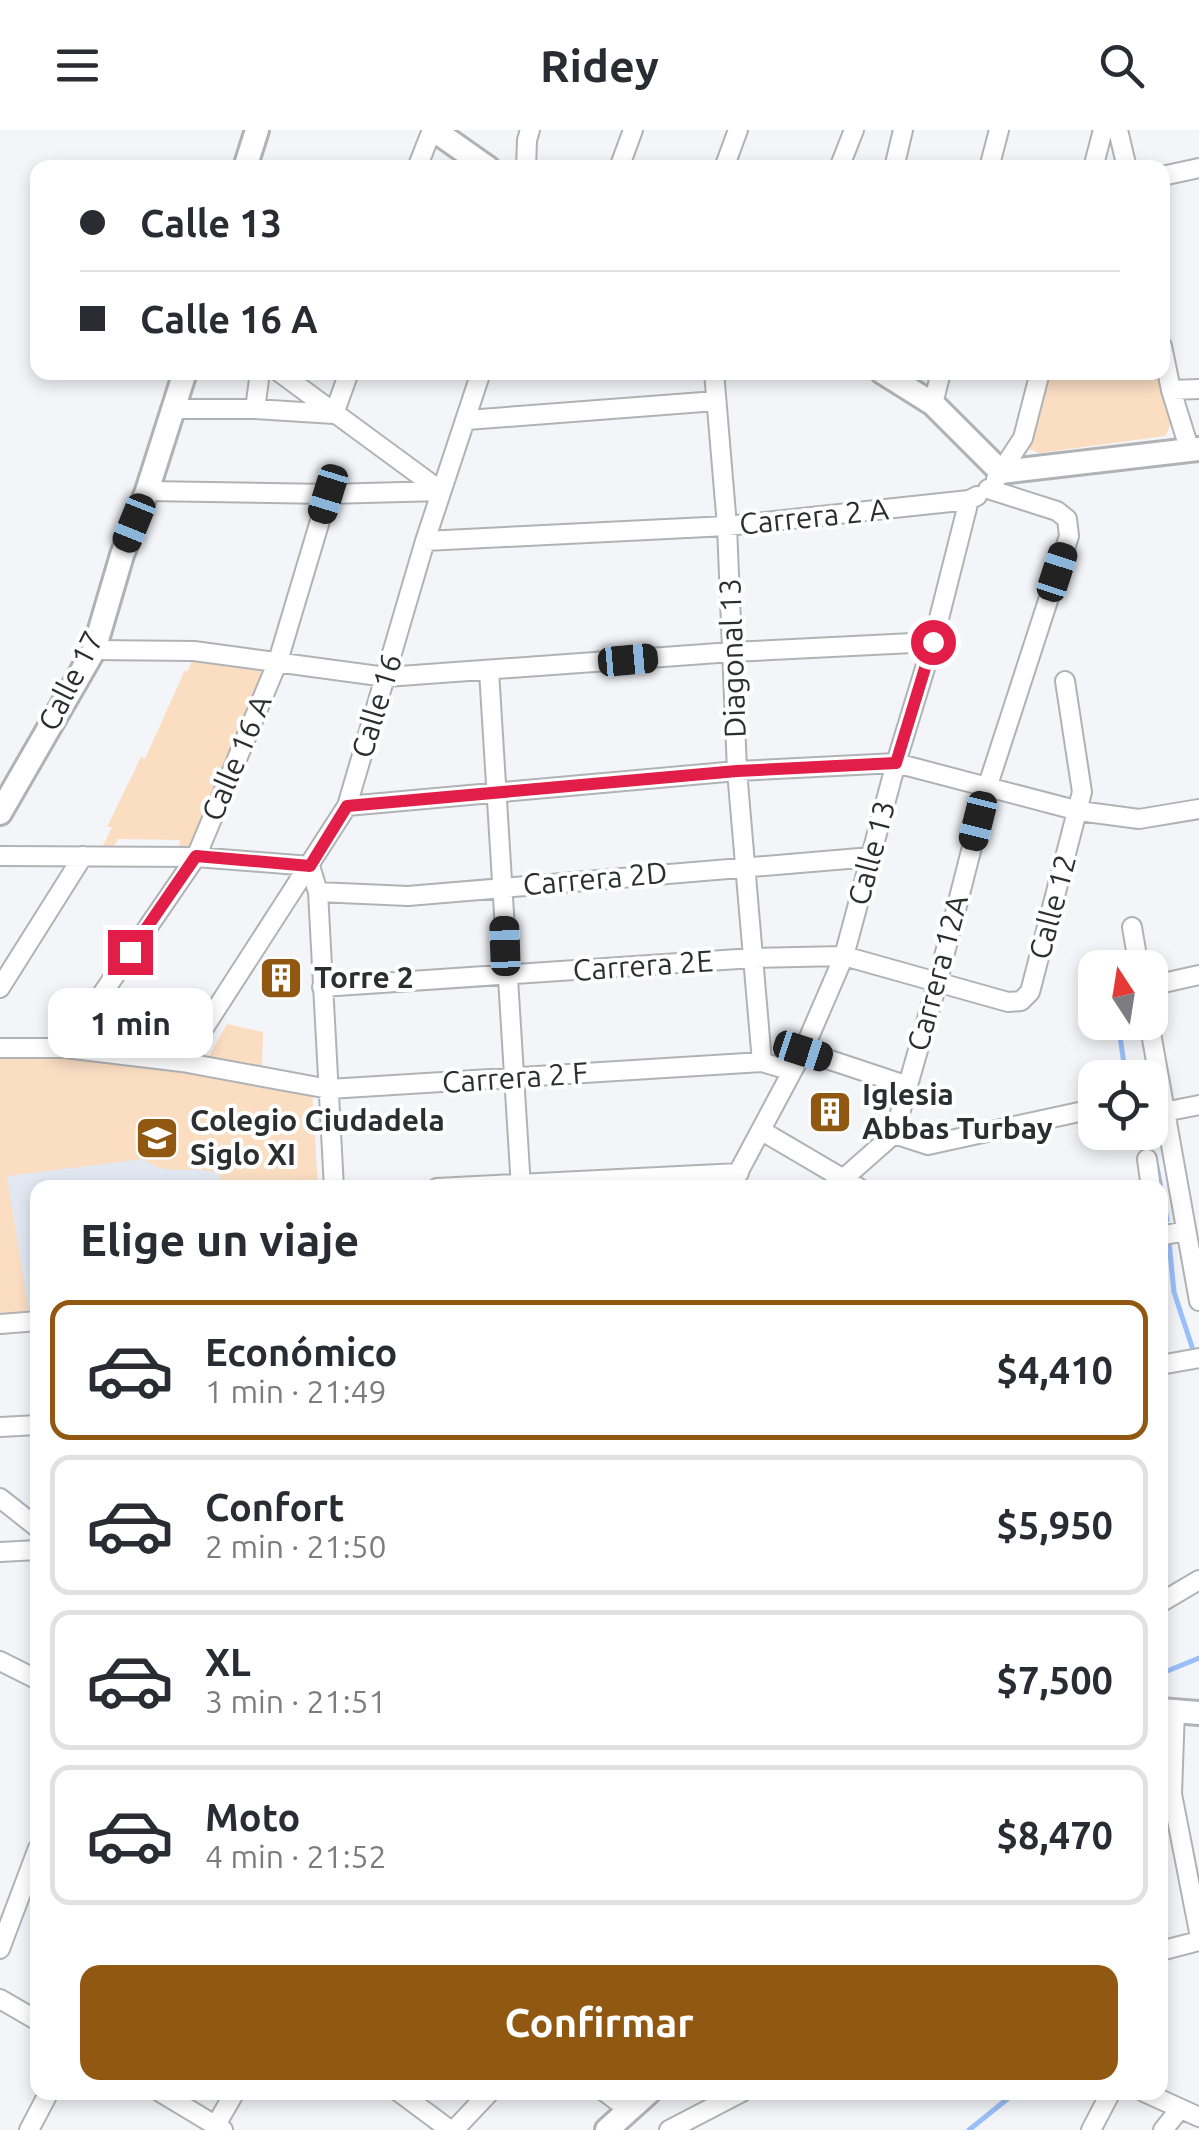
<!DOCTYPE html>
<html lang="es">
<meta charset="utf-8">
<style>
:root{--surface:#fff;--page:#f2f2f3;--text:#2b2b33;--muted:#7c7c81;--line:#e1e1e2;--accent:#915811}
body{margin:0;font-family:Ubuntu,sans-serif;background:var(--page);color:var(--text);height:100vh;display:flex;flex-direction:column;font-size:38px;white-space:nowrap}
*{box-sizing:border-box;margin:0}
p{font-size:32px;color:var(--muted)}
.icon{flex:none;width:55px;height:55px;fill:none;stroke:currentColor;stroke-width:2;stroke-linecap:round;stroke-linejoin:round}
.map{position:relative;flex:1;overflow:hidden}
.side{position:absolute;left:30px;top:1050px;width:1138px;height:920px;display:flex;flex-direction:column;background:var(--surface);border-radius:20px;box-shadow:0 5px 15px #0003}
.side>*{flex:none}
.guide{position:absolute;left:30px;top:30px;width:1140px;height:220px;border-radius:20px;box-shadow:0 5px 15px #0003;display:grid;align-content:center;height:220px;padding:0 50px;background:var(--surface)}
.needle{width:65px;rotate:348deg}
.fabs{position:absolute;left:1078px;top:820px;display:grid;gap:20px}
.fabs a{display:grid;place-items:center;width:90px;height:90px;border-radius:20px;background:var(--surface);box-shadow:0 5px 15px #0003;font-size:50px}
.end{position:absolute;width:45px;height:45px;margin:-22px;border:12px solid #e11d48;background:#fff;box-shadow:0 0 0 5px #fff}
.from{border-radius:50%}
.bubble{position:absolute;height:70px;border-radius:20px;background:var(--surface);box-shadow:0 5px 15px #0003;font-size:32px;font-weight:600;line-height:70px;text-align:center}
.car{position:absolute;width:30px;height:60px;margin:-30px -15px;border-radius:12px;box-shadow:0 0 8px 2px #0007;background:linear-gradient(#222 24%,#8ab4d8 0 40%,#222 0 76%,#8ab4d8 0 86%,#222 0)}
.guide b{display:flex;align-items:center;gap:35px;height:95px;font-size:38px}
.guide b+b{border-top:2px solid var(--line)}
.guide i{width:25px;height:25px;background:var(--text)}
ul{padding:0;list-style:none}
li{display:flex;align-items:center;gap:30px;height:140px;margin:0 20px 15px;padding:0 30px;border:5px solid var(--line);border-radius:20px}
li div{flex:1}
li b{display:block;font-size:38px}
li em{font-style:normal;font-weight:600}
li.current{border-color:var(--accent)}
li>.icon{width:90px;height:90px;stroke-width:1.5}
h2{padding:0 50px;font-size:45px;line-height:120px}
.button{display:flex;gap:20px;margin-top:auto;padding:20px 50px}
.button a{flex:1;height:115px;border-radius:20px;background:var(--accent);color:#fff;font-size:40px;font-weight:600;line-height:115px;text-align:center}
header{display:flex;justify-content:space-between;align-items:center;height:130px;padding:0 50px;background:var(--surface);font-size:45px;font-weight:600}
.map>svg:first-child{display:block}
.built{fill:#e1e8f2}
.green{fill:#fbddc2}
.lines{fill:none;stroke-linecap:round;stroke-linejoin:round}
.stream{stroke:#9abff9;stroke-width:5}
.street-casing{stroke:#b0b3b6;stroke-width:22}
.secondary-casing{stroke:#b0b3b6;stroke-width:28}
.street{stroke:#fff;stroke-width:18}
.secondary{stroke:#fff;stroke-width:22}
.route{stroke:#e11d48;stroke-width:12}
.labels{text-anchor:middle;stroke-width:8;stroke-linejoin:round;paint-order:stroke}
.street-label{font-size:30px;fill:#2d2e2f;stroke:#fff}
.poi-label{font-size:30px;font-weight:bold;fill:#2d2e2f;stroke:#fff;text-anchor:start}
</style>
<header><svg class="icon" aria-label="menu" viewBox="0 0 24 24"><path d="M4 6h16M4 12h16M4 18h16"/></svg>Ridey<svg class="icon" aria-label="search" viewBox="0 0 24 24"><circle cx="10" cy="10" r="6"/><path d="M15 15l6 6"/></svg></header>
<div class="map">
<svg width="1199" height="2000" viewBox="0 0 1199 2000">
<rect width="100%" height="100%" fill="#f3f5f9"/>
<!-- built -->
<path class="built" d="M0,923l318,134 -280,1 -1,125 -37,2z"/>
<!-- green -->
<path class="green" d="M1162,242l12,46 -9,18 -126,17 -12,-5 17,-75z
M195,525l74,12 -73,184 -17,-2 1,-9 -62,-1 -5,9h-11l10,-21h-5l34,-70 4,2 40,-89 2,2z
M227,894l36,8 -1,37 -55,-9z
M0,923l65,2 247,34 6,98h-94l-5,-13c-25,-11 -53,5 -75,-15l-137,17 22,137 -29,2z"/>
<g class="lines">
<!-- stream -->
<path class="stream" d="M1118,892l8,56
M1141,1002l12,25
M1157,1037l10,53
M1169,1112l5,50 20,61
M1160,1544l39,-16
M969,2000l47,-38"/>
<!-- street casing -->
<g class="street-casing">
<path id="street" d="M1118,0l9,38
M417,38l15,-38
M526,38l1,-28 3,-10
M619,38l14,-38
M724,38l14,-38
M839,38l15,-38
M894,38l9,-38
M989,38l10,-38
M1093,38l10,-38
M1162,46l37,-8
M1162,216l9,44 19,61
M279,242l162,119
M714,242l13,154 10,245 25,291
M1171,260l28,-1
M933,274l8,-32
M174,279h81l79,5 15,-42
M255,279l5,-37
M467,290l249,-19
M996,349l27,-41 17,-66
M147,361l181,3 113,-3
M425,411l302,-15 242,-26 8,-4
M94,520l100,1 192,26 346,-25 201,-10
M489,541l32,517
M347,676l390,-35 159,-8 183,48 60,8 60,-10
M0,726l196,1 114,9 8,26 16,296
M318,762l90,4 463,-39
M1132,797l7,41
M1150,856l49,-11
M322,857l431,-29 91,-2 164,46 13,-1 9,-9 52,-200 -17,-111
M0,858l83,-132
M1149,892l50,279
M0,918h65l117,14 147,27 433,-27 30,9
M65,918l131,-191 82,-196 50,-167
M803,921l105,35
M182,932l165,-256 78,-265 56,-169
M1164,982l35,-7
M762,1001l97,57
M894,1004l34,11 151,-33
M1147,1029l4,29
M843,1049l51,-45 43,-150 50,-196 82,-252 -2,-17 -10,-8 -69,-22
M437,1058l302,-15
M730,1058l73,-137 41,-95 52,-193 37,-121 36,-142
M1160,1106l25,-5
M0,1194l38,-3
M1160,1235l39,-7
M0,1297l38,-2
M0,1368l38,30
M0,1422l38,-2
M1160,1473l39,-23
M0,1531l38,19
M1175,1579l-3,85 27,138
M0,1819l38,-101
M1160,1821l39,-10
M0,1869l38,22
M160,1962l63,38
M399,1962l51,38
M605,1962l24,18
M1144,1962l55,25
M29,2000l20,-38
M213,2000l22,-38
M454,2000l36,-38
M669,2000l73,-38
M1091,2000l20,-38
M1163,2000l17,-21"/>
</g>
<!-- secondary casing -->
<g class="secondary-casing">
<path id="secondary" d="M434,0l54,38
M245,38l12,-38
M882,242l51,32 68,68 198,-23
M0,683l94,-163 28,-95 25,-64 38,-119
M1160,1580l39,3
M607,2000l42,-38"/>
</g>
<!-- street -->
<use href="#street" class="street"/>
<!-- secondary -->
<use href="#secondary" class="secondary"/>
</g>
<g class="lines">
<!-- route -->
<path class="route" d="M130,822l66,-96 114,10 37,-60 390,-35 159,-8 37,-121"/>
</g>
<!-- icons -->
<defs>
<g id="building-square" transform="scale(2.25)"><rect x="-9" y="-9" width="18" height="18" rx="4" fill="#915811" stroke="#fff"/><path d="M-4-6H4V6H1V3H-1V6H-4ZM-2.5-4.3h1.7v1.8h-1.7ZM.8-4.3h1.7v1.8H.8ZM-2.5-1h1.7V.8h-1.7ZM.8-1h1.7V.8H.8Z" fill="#fff"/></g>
<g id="school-square" transform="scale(2.25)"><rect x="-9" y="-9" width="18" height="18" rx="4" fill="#915811" stroke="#fff"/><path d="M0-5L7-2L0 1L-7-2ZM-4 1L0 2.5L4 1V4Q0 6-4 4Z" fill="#fff"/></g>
</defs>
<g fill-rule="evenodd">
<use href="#building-square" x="281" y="848"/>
<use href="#building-square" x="830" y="982"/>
<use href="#school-square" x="157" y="1008"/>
</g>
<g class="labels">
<!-- street labels -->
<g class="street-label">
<text transform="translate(814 387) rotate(-6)" y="10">Carrera 2 A</text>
<text transform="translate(733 528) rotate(-92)" y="10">Diagonal 13</text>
<text transform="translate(71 551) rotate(-63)" y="10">Calle 17</text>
<text transform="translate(377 576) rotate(-73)" y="10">Calle 16</text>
<text transform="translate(237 628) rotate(-67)" y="10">Calle 16 A</text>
<text transform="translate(872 723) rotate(-75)" y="10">Calle 13</text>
<text transform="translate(595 749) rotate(-5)" y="10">Carrera 2D</text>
<text transform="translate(1053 777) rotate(-75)" y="10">Calle 12</text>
<text transform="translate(643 836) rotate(-4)" y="10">Carrera 2E</text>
<text transform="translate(938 843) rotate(-75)" y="10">Carrera 12A</text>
<text transform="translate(515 948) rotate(-4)" y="10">Carrera 2 F</text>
</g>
<!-- poi labels -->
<g class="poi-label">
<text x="314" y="858">Torre 2</text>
<text x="862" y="975">Iglesia<tspan x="862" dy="34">Abbas Turbay</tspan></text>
<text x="190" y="1001">Colegio Ciudadela<tspan x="190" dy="34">Siglo XI</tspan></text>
</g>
</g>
</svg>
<div class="fabs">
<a><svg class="needle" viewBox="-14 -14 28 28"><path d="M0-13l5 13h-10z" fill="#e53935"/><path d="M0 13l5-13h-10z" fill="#7c7c81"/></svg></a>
<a><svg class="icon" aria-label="locate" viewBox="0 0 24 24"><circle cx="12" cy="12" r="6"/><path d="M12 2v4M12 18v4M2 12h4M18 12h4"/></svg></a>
</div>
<i class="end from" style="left:933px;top:512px"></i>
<i class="end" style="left:130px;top:822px"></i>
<div class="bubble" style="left:48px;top:858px;width:165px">1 min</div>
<i class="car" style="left:328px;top:364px;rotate:197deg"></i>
<i class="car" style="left:134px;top:393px;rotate:202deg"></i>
<i class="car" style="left:1057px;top:442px;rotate:18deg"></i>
<i class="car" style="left:628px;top:530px;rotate:85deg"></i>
<i class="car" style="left:978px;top:691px;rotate:194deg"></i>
<i class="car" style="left:505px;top:816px;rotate:358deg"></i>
<i class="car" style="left:803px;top:921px;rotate:108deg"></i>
<div class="guide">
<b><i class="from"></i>Calle 13</b>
<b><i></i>Calle 16 A</b>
</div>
<section class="side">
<h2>Elige un viaje</h2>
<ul>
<li class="current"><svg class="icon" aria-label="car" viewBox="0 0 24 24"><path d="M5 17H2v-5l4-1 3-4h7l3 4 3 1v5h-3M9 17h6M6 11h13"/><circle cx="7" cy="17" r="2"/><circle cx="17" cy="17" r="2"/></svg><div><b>Económico</b><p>1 min · 21:49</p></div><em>$4,410</em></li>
<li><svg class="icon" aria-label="car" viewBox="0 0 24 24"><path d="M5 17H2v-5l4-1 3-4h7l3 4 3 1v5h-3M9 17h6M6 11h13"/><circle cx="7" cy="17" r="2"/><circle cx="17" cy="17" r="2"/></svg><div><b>Confort</b><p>2 min · 21:50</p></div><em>$5,950</em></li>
<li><svg class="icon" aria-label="car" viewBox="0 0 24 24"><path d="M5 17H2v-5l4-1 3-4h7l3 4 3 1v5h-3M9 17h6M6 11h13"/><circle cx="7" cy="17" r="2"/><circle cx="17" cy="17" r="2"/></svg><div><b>XL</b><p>3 min · 21:51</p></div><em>$7,500</em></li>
<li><svg class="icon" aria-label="car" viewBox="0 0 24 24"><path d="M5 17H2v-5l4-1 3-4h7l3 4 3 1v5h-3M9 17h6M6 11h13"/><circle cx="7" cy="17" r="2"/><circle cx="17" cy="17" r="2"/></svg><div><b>Moto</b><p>4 min · 21:52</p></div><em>$8,470</em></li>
</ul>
<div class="button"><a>Confirmar</a></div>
</section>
</div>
